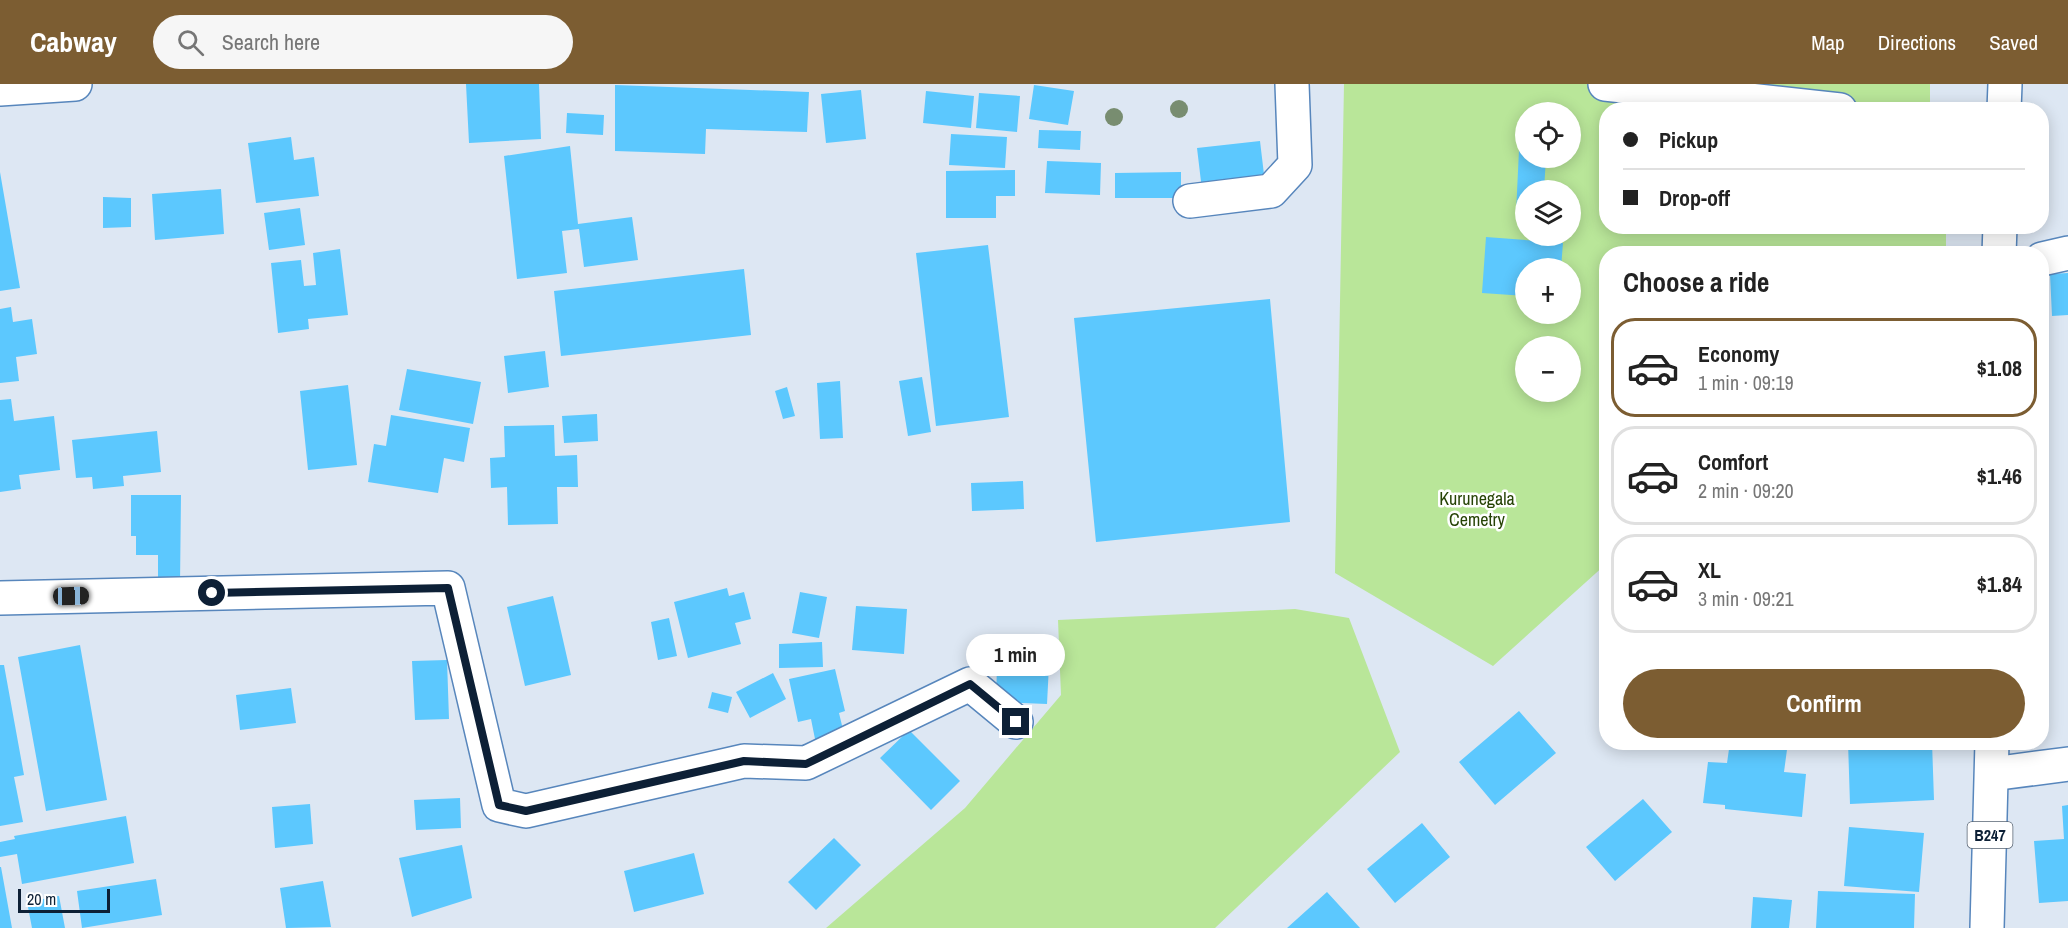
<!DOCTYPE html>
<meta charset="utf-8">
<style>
:root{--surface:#fff;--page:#f6f6f6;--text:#222;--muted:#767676;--line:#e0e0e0;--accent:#7c5d32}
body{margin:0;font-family:"Archivo Narrow",sans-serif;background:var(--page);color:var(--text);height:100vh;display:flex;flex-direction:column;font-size:22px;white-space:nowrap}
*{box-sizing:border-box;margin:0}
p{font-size:20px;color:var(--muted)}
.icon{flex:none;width:33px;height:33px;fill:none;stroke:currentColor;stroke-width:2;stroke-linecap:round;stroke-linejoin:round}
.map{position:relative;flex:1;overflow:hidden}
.panel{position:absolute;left:1599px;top:162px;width:450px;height:504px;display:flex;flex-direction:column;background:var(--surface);border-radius:24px;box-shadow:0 3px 15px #0003}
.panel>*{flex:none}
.guide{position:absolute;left:1599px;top:18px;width:450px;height:132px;border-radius:24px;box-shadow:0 3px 15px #0003;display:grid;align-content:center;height:132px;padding:0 24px;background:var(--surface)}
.tools{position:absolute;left:1515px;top:18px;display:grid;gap:12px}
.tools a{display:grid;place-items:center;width:66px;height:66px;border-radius:50%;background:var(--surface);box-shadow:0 3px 15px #0003;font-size:30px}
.scale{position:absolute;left:18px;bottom:15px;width:92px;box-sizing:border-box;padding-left:6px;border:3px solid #0d2036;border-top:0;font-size:16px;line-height:21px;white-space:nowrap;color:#0d2036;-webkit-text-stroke:4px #fff;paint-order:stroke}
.end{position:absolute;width:27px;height:27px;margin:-14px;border:8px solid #0d2036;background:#fff;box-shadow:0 0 0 3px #fff}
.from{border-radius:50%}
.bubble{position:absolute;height:42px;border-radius:21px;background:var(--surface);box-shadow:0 3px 15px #0003;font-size:20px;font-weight:700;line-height:42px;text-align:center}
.car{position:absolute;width:18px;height:36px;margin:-18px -9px;border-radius:8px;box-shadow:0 0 4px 2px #0007;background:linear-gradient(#222 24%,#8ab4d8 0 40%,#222 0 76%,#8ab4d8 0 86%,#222 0)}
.guide b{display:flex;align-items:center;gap:21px;height:57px;font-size:22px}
.guide b+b{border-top:2px solid var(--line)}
.guide i{width:15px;height:15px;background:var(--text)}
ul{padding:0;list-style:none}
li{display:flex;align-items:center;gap:18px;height:99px;margin:0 12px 9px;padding:0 12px;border:3px solid var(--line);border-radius:24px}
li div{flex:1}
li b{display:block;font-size:22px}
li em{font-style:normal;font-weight:700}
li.on{border-color:var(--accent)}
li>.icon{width:54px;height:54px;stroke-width:1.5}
h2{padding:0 24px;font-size:27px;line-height:72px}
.action{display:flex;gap:12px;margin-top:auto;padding:12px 24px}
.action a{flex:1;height:69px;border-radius:36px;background:var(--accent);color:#fff;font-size:24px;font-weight:700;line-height:69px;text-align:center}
header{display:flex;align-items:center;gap:36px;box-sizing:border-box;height:84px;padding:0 30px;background:var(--accent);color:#fff}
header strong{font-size:28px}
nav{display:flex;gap:33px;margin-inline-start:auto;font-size:21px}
.search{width:420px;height:54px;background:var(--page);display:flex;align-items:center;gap:15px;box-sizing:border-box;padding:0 21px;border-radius:33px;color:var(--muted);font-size:22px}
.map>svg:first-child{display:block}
.green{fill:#b9e699;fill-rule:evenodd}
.building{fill:#5cc8fe}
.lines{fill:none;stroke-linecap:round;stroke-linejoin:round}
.street-casing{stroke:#5786bc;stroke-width:36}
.secondary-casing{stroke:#5786bc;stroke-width:36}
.primary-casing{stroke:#5786bc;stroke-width:36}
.street{stroke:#fff;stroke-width:33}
.secondary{stroke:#fff;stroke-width:33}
.primary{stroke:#fff;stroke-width:33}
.tree{fill:#788d70}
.route{stroke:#0d2036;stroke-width:8}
.labels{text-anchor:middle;stroke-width:5;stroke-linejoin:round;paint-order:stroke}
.shield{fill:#fff;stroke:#566372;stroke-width:1.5}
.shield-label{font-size:16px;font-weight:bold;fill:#0d2036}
.park-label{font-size:18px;fill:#264305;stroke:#fff}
</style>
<header>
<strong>Cabway</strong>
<div class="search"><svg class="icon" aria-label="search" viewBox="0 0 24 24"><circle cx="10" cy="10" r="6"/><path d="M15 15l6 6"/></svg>Search here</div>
<nav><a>Map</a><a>Directions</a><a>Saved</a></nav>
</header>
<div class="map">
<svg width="2068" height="844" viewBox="0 0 2068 844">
<rect width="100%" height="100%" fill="#dde7f3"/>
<!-- green -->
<path class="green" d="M1344,0h586v25l-324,1v116l340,1v26l-340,1v310l-113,102 -158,-93zM1526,28h44v46h-44zM1526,106h44v46h-44zM1526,184h44v46h-44zM1526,262h44v46h-44z
M1295,525l54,9 51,134 -185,176h-389l139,-120 96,-113 -3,-75z"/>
<!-- building -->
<path class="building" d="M466,0h73l2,55 -72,4z
M615,1l194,7 -2,40 -101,-3 -1,25 -90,-3z
M1034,1l40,6 -6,34 -39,-6z
M861,6l5,49 -40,4 -5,-49z
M926,7l48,5 -3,32 -48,-5z
M979,9l41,3 -3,36 -41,-4z
M567,29l37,2 -1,20 -37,-2z
M1039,46l42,1 -1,19 -42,-2z
M951,50l56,3 -2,31 -56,-3z
M291,53l3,23 20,-3 5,39 -63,7 -8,-60z
M1260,57l5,42 -63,7 -5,-42z
M570,62l8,78 54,-7 6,43 -54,7 -5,-38 -17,2 5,42 -50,6 -13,-123z
M1519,66l7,1v7h20l-2,32h-18v23h-10z
M1047,77l54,2 -1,32 -55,-2z
M1015,86v26h-19v22h-50v-47z
M0,88l20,116 -20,3z
M1181,88v26h-66v-25z
M221,105l3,45 -69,6 -3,-46z
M103,113l28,1v29l-28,1z
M300,124l5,37 -36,5 -5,-37z
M1486,153l77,6 -2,25h-35v28l-44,-3z
M988,161l21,172 -73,9 -20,-173z
M340,165l8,66 -40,4 1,10 -31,4 -7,-70 30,-3 3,26 12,-1 -3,-32z
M744,185l7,66 -190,21 -7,-65z
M2068,189v42l-16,1 -2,-42z
M1270,215l20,223 -194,20 -22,-224z
M11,223l2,15 19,-3 5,35 -21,3 3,24 -19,2v-74z
M545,267l4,36 -41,6 -4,-37z
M407,285l74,13 -8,42 -74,-14z
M922,293l9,55 -23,4 -9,-55z
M840,297l3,57 -23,1 -3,-56z
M348,301l9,80 -49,5 -8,-79z
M787,303l8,29 -12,3 -8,-28z
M11,315l3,22 40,-5 6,54 -41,5 2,14 -21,3v-92z
M597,330l1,27 -34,2 -2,-27z
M391,331l79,13 -6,34 -20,-4 -6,35 -70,-11 6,-38 12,2z
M554,341l1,31 22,-1 1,32h-21l1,37 -50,1 -1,-38 -16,1 -1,-30 15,-1 -1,-31z
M157,347l4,41 -38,4 1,10 -31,3 -1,-12 -16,1 -4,-38z
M1023,397l1,28 -52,2 -1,-28z
M131,411h50l-1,90 -22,-1v-29h-22v-19h-5z
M727,504l2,8 15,-4 7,27 -16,4 6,21 -53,14 -14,-56z
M800,508l27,5 -8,41 -27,-5z
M553,512l18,79 -46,11 -18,-79z
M856,522l51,3 -3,45 -52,-4z
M669,534l8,38 -19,4 -7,-38z
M822,558l1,25 -44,1v-24z
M80,561l27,155 -61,11 -28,-154z
M447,576l2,59 -34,1 -3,-59z
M997,580l52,1 -2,39 -51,-2z
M0,581h4l20,110 -10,2 9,45 -23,4z
M835,585l10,42 -6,2 6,25 -29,6 -5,-25 -13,3 -9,-43z
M773,589l13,26 -36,19 -14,-26z
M291,604l5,35 -56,7 -4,-35z
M712,608l20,5 -4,16 -20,-5z
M1519,627l37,42 -61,52 -36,-43z
M909,646l51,51 -29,29 -51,-52z
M1730,658h58l-4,30 22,2 -4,43 -77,-8v-4l-22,-2 5,-41 19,1z
M1848,658h84l2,58 -84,4z
M460,714l1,30 -45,2 -2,-30z
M1643,715l29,33 -57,49 -29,-34z
M310,720l3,40 -38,4 -3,-41z
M2068,721v96l-29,2 -5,-62 30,-2 -2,-33z
M126,732l8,47 -112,21 -5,-30 -17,3v-15l15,-3 -1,-3z
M1422,739l28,34 -55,46 -28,-34z
M1849,743l75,6 -5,59 -75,-6z
M834,754l27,27 -45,45 -28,-28z
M462,761l10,53 -60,19 -13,-59z
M694,769l10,41 -70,18 -10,-41z
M0,783h1l11,61h-12z
M156,795l6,36 -80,13 -5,-37z
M323,797l8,46 -45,1 -6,-40z
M1818,807l97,3 -1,34h-98z
M1327,808l33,36h-73z
M59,812l6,32h-33l-5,-26z
M1753,813l39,3 -3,28h-38z"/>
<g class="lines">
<!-- street casing -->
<g class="street-casing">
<path id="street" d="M1190,117l81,-10 24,-26 -3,-81
M2042,175l26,-6
M0,514l448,-10 51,217 27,6 218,-50 62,2 164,-79 46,38
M1992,690l76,-10"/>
</g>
<!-- secondary casing -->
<g class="secondary-casing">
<path id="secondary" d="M1605,0l235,26
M0,5l75,-5"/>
</g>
<!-- primary casing -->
<g class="primary-casing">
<path id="primary" d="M2004,26l1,-26
M1999,170l1,-28
M1987,844l5,-186"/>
</g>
<!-- street -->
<use href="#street" class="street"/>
<!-- secondary -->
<use href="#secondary" class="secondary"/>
<!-- primary -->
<use href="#primary" class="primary"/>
</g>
<!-- trees -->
<g class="tree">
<circle cx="1179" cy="25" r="9"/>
<circle cx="1114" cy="33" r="9"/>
</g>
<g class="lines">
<!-- route -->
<path class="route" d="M212,509l236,-5 51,217 27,6 218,-50 62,3 164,-80 46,38"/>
</g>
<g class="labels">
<!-- shield labels -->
<rect class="shield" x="1967.5" y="738" width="45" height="26" rx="4.5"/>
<g class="shield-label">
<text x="1990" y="757">B247</text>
</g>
<!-- park labels -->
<g class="park-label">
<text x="1477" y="421">Kurunegala<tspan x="1477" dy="21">Cemetry</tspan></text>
</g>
</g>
</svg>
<div class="tools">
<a><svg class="icon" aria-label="locate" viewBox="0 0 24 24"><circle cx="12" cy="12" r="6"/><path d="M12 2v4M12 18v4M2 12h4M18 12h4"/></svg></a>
<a><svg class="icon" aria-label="layers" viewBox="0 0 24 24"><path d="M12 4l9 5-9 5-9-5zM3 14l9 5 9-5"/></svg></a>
<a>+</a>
<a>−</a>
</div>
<div class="scale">20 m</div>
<i class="end from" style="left:212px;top:509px"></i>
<i class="end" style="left:1016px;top:638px"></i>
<div class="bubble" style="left:966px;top:550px;width:99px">1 min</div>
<i class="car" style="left:71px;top:512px;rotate:89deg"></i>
<div class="guide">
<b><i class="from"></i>Pickup</b>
<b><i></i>Drop-off</b>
</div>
<section class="panel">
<h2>Choose a ride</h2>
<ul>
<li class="on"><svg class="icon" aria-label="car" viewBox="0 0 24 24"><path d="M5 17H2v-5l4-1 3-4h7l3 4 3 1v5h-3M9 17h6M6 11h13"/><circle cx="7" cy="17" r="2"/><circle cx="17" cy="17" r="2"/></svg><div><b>Economy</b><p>1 min · 09:19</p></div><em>$1.08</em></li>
<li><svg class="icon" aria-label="car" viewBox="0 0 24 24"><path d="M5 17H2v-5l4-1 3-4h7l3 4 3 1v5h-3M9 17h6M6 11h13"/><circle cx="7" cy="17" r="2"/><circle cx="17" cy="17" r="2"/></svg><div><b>Comfort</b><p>2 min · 09:20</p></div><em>$1.46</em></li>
<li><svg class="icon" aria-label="car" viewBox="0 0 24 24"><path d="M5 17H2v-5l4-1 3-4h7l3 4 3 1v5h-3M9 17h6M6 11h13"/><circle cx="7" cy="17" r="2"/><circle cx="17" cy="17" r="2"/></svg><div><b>XL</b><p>3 min · 09:21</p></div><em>$1.84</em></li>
</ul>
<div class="action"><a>Confirm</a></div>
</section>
</div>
